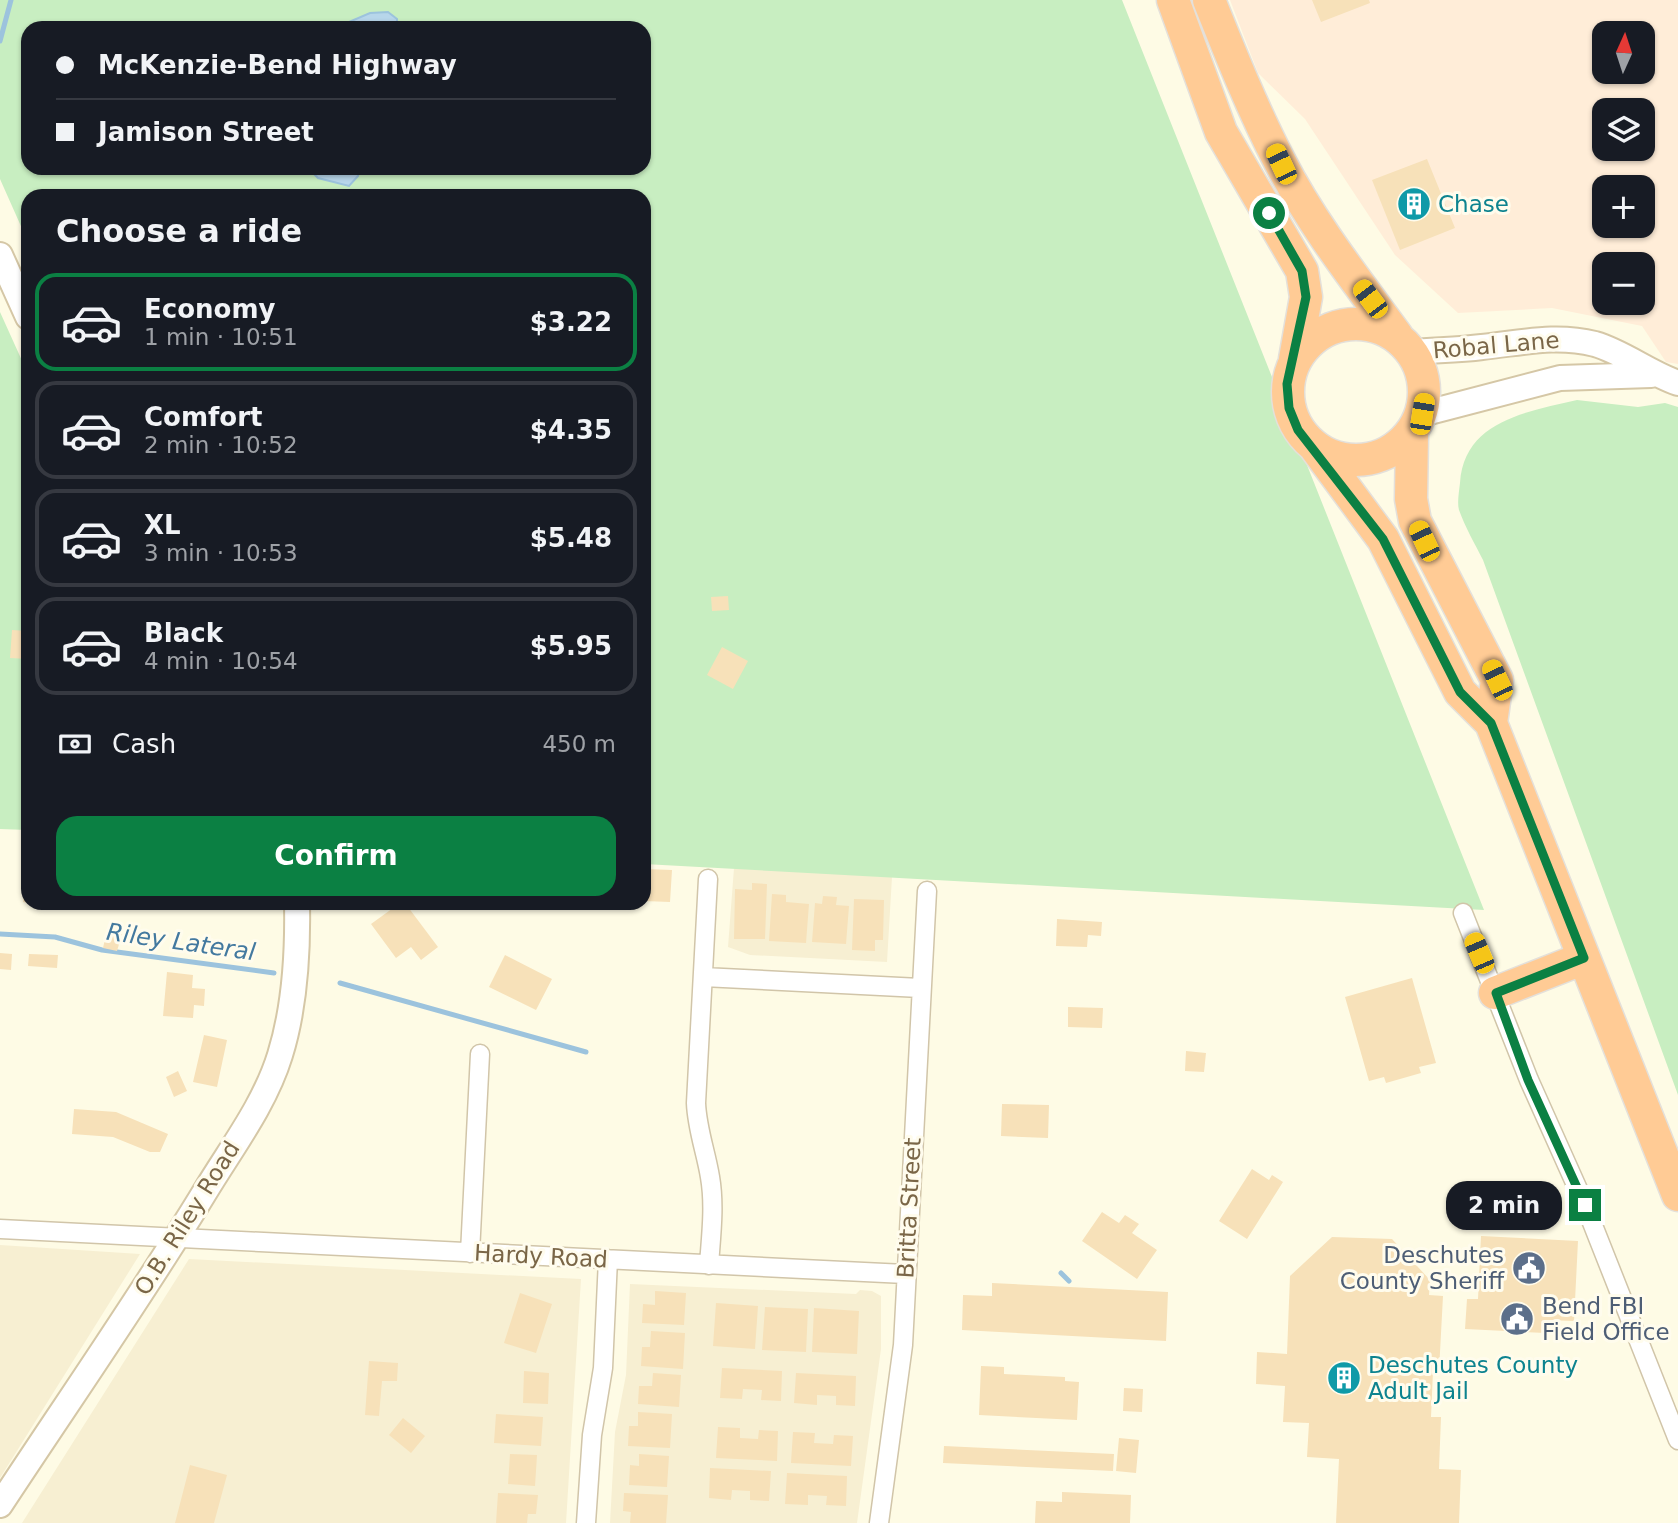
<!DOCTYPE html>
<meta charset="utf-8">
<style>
:root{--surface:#171b24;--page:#20242c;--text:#f1f3f6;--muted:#9ea1a6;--line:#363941;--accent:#0b8043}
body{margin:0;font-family:"DejaVu Sans",sans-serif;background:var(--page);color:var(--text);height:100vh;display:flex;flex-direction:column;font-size:26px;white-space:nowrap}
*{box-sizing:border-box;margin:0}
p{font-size:23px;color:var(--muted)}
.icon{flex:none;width:38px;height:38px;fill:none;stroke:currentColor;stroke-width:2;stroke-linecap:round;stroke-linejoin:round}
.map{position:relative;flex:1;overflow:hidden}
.details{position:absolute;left:21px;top:189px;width:630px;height:721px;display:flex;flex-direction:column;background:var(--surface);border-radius:21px;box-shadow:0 2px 5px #0004}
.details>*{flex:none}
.hud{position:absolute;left:21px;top:21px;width:630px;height:154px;border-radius:21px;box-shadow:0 2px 5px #0004;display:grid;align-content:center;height:154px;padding:0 35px;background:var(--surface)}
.needle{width:46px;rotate:3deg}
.buttons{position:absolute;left:1592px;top:21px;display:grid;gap:14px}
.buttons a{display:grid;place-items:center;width:63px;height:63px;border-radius:14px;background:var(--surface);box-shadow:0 2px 5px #0004;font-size:35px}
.end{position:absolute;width:32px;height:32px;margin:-16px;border:9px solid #0b8043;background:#fff;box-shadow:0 0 0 4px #fff}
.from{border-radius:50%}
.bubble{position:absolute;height:49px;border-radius:21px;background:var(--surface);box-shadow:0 2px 5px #0004;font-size:23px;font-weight:600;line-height:49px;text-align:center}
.car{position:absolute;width:21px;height:42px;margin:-21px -10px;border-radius:9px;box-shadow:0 0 5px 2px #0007;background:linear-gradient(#f5c518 24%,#345 0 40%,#f5c518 0 76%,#345 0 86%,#f5c518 0)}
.hud b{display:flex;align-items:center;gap:24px;height:66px;font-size:26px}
.hud b+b{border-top:2px solid var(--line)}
.hud i{width:18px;height:18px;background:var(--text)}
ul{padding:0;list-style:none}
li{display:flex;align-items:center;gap:21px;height:98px;margin:0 14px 10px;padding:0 21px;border:4px solid var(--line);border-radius:21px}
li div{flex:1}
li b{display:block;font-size:26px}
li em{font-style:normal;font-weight:600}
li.current{border-color:var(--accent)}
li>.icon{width:63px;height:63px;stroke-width:1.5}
h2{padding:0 35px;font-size:32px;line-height:84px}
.pay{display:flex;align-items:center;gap:18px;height:77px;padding:0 35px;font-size:26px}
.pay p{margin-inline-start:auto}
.action{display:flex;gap:14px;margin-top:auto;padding:14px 35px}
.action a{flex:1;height:80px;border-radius:21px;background:var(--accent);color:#fff;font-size:28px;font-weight:600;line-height:80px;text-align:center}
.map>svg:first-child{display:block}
.residential{fill:#f7efd2}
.commercial{fill:#ffedd8;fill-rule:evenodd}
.green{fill:#c8eec1;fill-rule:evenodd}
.water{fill:#b7d6ea;stroke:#9cc3dd;stroke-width:2}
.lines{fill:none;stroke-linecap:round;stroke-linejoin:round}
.stream{stroke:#9cc3dd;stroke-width:5}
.building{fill:#f7e1b9}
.street-casing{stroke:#d1c5a9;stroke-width:21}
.secondary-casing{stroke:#d5c7a6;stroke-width:28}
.highway-casing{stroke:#e4e0da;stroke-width:35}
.street{stroke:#fff;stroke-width:18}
.secondary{stroke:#fff;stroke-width:24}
.highway{stroke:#ffcb95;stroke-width:32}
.route{stroke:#0b8043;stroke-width:9}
.labels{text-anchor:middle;stroke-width:6;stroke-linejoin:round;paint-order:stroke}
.culture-label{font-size:23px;fill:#0d838f;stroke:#fffced;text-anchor:start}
.street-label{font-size:23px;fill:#7a6647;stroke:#fffced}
.service-label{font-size:23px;fill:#4e5e75;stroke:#fffced;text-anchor:end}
.water-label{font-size:24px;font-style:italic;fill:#43799f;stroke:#fffced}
</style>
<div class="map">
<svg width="1678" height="1523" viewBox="0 0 1678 1523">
<rect width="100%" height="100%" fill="#fefbe5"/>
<!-- residential -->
<path class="residential" d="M734,868l158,9 -5,85 -137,-7 -22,-8z
M0,1245l140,9 -140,224z
M189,1259l392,20 -15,244h-544z
M630,1284l226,10 4,-4 12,1 9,5v53l-24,174h-247l5,-91 11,-57z"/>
<!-- commercial -->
<path class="commercial" d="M1230,0h448v364l-12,-2 -24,-36 -90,-18 -94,5 -63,-58 -90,-136 -47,-46zM1605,33h38v39h-38zM1605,110h38v39h-38zM1605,187h38v39h-38zM1605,264h38v39h-38z"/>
<!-- green -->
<path class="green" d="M0,0h1122l362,910 -840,-46v-668h-616v46l-28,-63zM28,28h616v140h-616z
M0,312l28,62v456l-28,-1z
M1577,400l61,7 27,-4 13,4v688l-195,-535c-8,-16 -18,-33 -24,-50 -2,-7 0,-18 1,-27 4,-62 66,-71 117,-83z"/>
<!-- water -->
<path class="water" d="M388,12l9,7v9h-62l35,-15z
M308,168h51l-1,8 -9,10 -31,-8z"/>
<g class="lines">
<!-- stream -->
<path class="stream" d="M0,41l11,-41
M0,934l55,3 47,13 172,23
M340,983l246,69
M1061,1273l8,8"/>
</g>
<!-- building -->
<path class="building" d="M1312,0h57l1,3 -49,19z
M1427,159l28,69 -55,22 -28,-70z
M728,596l1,14 -17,1 -1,-14z
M12,630l16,1v28l-18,-1z
M722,647l26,14 -15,28 -26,-14z
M644,869l28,1 -2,32 -26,-1z
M26,882h2v21l-5,-1z
M752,883l15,1 -2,55h-31l1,-50 17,1z
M772,894l14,1v7l23,2 -3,39 -37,-2z
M823,896l14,1 -1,8 13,1 -3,38 -34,-2 3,-39 7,1z
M854,899l30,1 -1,40h-8v11l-23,-1z
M41,903h24l-1,5z
M400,903h5l33,44 -17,13 -10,-13 -15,11 -25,-34z
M1057,919l45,3 -1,14 -13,-1 -1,12 -31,-1z
M107,930l15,4 -5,17 -14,-3z
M0,953l12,1 -1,16 -11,-1z
M29,954l29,1 -1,13 -29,-2z
M505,955l47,24 -16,31 -47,-23z
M167,972l26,3 -1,13 13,1 -1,17 -10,-1 -1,13 -30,-2z
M1412,978l24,85 -17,4 2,6 -35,10 -2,-6 -15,4 -24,-84z
M1068,1007l35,1 -1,20 -34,-1z
M204,1035l23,5 -10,47 -24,-5z
M1186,1051l20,2 -2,19 -19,-1z
M178,1071l9,20 -13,6 -8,-20z
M1002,1104l47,1 -1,33 -47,-2z
M74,1109l42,3 52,22 -8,18h-10l-37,-15 -41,-3z
M1252,1169l17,11 3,-5 11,7 -36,57 -28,-18z
M1495,1209l50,4 -1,15 -50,-3z
M1102,1212l17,11 6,-8 14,9 -7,9 25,17 -20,29 -55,-38z
M1481,1236l97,5 -4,80 -28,-1 -1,13 -80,-4 2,-30h11z
M1332,1237l60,2 38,41 -1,15 14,1 -4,75h-6l-2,46h10l-2,52 22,1 -2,53h-123l3,-64 -32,-2 2,-34 -26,-1 2,-36 -29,-2 1,-32 30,2 3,-78z
M992,1283l176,9 -2,49 -204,-11 1,-35 29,1z
M655,1291l31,2 -2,32 -42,-2 1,-19 12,1z
M520,1293l32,11 -16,49 -32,-10z
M716,1303l42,3 -3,43 -42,-3z
M765,1307l43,2 -2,43 -44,-2z
M814,1308l45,3 -2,43 -45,-2z
M651,1331l34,2 -2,36 -42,-3 1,-19h8z
M369,1361l29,2 -1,18h-15l-3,35 -14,-1z
M981,1366l23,1v7l61,3v4l14,1 -2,38 -98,-5z
M722,1368l60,3 -1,30 -20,-1 1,-10 -19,-1 -1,10 -22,-1z
M524,1371l25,2 -1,31 -25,-1z
M653,1373l28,2 -2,32 -41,-3 1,-18h13z
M796,1373l60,3 -1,30 -19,-1v-9l-19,-1v10l-23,-2z
M1124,1388l19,1 -1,23 -19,-1z
M638,1412l34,2 -2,34 -42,-2 1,-20h9z
M496,1414l47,3 -2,29 -47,-3z
M403,1418l22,18 -14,17 -22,-18z
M718,1427l22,1v10l18,1 1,-9 19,1 -1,30 -61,-3z
M793,1432l22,1 -1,10 19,1 1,-9 19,1 -2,30 -60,-3z
M1119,1438l20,2 -3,33 -20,-2z
M944,1446l170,8 -1,17 -170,-8z
M510,1454l27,1 -2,31 -27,-2z
M639,1454l30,2 -2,31 -38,-2 1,-20 9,1z
M190,1465l37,10 -13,48h-39z
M710,1468l61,3 -2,30 -19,-1v-9l-18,-1 -1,10 -22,-2z
M787,1473l60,3 -1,30 -20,-1 1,-9 -19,-1v10l-23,-1z
M1062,1492l69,3 -1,28h-95l1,-22 26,1z
M498,1493l40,2 -2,19h-8l-1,9h-31z
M624,1493l44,2 -2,28h-36l1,-11 -8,-1z"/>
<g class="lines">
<!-- street casing -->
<g class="street-casing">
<path id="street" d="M708,879l-12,224c1,26 10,49 14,74 5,29 1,59 -1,88
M1463,913l66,167 56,125 93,235
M703,977l217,11
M0,1229l905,45
M470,1253l10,-199
M586,1523l6,-88 11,-67 5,-109
M879,1523l24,-178 24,-454"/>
</g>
<!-- secondary casing -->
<g class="secondary-casing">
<path id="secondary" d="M0,255l28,62
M1412,352c23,-2 47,-2 70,-5 40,-4 73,-13 113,-3 28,8 54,29 83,39
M1422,414l138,-36 91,-3
M0,1505c69,-105 141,-208 206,-315 26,-43 59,-86 74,-135 15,-48 18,-102 17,-152"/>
</g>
<!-- highway casing -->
<g class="highway-casing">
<path id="highway" d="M1173,0l48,132 81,139 4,26 -11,62
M1209,0c22,55 44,110 71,162 32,62 76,118 117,174
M1288 392a68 68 0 1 1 136 0a68 68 0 1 1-136 0Z
M1412,433l-1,66 4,22 82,159 -6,43
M1315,447l68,92 77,153 31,31 187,472
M1495,993l89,-35"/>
</g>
<!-- street -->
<use href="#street" class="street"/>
<!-- secondary -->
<use href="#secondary" class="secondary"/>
<!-- highway -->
<use href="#highway" class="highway"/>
</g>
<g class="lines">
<!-- route -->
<path class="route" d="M1269,213l33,58 4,26 -19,87 2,24 9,22 85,109 77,153 31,31 93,235 -88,35 32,87 57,125"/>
</g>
<!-- icons -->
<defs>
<g id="building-disc" transform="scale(1.75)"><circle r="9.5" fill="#0f9aa8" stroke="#fffced"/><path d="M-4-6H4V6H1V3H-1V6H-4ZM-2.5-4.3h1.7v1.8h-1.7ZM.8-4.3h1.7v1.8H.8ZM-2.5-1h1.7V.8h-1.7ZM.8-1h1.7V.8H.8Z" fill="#fff"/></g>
<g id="civic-disc" transform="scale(1.75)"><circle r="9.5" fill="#5c6f8a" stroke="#fffced"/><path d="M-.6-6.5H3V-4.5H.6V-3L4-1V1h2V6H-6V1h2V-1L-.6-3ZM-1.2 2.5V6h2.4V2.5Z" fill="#fff"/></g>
</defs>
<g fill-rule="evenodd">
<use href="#building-disc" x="1414" y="204"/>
<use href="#civic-disc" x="1529" y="1268"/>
<use href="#civic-disc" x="1517" y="1319"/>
<use href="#building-disc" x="1344" y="1378"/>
</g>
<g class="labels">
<!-- culture labels -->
<g class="culture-label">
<text x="1438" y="212">Chase</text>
<text x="1368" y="1373">Deschutes County<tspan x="1368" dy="26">Adult Jail</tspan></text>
</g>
<!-- street labels -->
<g class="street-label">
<text transform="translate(1496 345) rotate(-5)" y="8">Robal Lane</text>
<text transform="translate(909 1208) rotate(-87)" y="8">Britta Street</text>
<text transform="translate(187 1218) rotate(-58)" y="8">O.B. Riley Road</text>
<text transform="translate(541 1256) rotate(3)" y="8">Hardy Road</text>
</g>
<!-- service labels -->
<g class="service-label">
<text x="1504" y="1263">Deschutes<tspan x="1504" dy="26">County Sheriff</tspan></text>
<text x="1542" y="1314" text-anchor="start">Bend FBI<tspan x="1542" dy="26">Field Office</tspan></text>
</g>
<!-- water labels -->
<g class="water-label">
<text transform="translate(181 942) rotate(8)" y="8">Riley Lateral</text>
</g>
</g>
</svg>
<div class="buttons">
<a><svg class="needle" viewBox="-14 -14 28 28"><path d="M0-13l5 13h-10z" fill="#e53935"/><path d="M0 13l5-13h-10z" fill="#9ea1a6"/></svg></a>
<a><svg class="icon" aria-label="layers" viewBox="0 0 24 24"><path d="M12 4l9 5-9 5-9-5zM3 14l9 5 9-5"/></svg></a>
<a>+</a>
<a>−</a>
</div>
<i class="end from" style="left:1269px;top:213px"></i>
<i class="end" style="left:1585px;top:1205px"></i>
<div class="bubble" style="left:1446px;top:1181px;width:116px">2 min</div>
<i class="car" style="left:1281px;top:164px;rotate:335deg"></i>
<i class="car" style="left:1370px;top:299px;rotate:323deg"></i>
<i class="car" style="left:1422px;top:414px;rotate:9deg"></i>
<i class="car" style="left:1424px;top:541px;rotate:335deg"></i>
<i class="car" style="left:1497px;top:680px;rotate:335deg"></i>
<i class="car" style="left:1479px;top:953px;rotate:337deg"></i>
<div class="hud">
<b><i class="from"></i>McKenzie-Bend Highway</b>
<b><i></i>Jamison Street</b>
</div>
<section class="details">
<h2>Choose a ride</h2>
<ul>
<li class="current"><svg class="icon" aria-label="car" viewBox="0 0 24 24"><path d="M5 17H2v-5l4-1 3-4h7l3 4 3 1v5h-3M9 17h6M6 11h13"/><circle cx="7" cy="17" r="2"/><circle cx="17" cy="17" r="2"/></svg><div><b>Economy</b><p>1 min · 10:51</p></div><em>$3.22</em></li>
<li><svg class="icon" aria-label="car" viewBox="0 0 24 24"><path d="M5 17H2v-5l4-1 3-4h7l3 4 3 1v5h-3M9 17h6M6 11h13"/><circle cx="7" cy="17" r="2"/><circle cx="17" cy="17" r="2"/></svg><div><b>Comfort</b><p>2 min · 10:52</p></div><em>$4.35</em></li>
<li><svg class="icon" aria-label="car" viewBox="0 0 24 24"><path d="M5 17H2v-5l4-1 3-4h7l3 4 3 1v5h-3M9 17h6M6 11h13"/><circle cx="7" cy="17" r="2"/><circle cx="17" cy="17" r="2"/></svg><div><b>XL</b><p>3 min · 10:53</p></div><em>$5.48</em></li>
<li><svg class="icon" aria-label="car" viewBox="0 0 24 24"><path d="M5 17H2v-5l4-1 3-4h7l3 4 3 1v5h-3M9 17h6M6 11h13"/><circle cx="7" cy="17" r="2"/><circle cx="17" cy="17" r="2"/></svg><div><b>Black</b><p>4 min · 10:54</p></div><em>$5.95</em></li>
</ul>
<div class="pay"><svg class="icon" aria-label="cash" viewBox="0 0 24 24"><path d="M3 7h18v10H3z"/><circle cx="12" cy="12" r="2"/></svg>Cash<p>450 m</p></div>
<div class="action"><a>Confirm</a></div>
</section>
</div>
